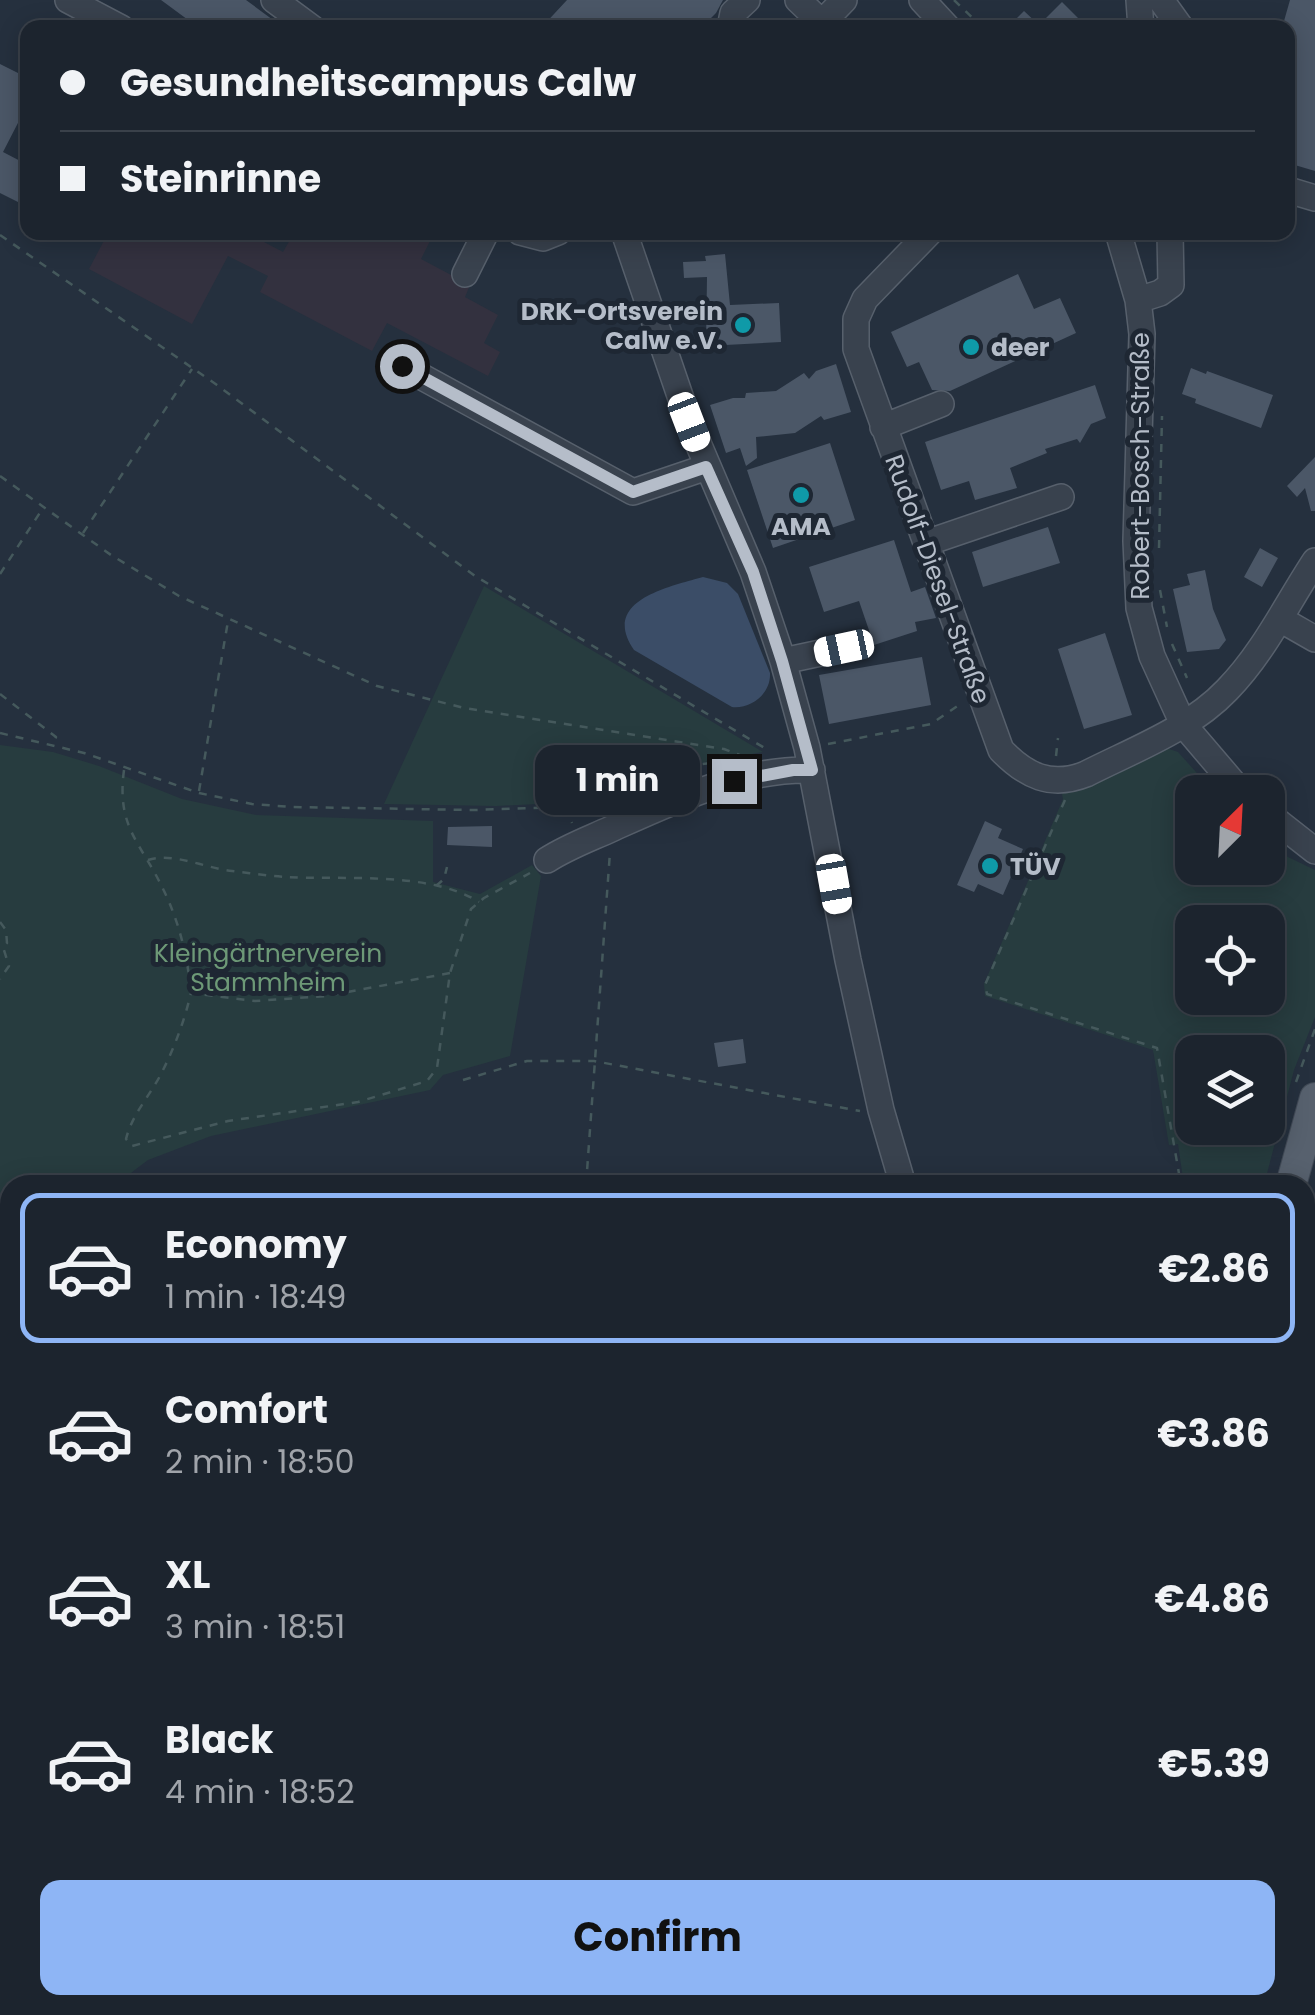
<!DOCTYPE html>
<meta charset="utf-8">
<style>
:root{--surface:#1c242e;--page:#29303a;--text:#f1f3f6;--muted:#a0a4aa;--line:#3a414a;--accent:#8eb5f5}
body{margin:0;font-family:Poppins,sans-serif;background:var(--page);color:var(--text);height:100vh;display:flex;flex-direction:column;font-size:38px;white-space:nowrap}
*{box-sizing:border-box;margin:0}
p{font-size:32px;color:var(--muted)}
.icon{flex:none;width:55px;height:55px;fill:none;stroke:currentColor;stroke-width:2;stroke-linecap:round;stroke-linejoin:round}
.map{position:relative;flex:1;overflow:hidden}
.side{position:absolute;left:0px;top:1175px;width:1315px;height:840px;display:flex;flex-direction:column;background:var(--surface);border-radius:30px 30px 0 0;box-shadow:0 5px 25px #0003,0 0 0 2px var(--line)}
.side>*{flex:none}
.top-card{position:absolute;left:20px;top:20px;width:1275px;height:220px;border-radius:20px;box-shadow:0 5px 25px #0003,0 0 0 2px var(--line);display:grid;align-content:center;height:220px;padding:0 40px;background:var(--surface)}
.needle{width:65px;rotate:24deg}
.fabs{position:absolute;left:1175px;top:775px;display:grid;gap:20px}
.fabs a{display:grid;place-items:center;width:110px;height:110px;border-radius:20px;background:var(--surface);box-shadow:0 5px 25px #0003,0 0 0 2px var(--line);font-size:50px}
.end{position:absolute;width:45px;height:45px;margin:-22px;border:12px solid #b5bdc9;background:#111;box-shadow:0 0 0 5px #111}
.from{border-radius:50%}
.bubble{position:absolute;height:70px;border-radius:20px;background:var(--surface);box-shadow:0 5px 25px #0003,0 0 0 2px var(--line);font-size:32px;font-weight:700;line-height:70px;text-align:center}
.car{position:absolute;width:30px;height:60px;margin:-30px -15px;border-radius:12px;box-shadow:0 0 8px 2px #0007;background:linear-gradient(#fff 24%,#345 0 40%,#fff 0 76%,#345 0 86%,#fff 0)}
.top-card b{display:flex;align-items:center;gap:35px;height:95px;font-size:38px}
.top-card b+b{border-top:2px solid var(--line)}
.top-card i{width:25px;height:25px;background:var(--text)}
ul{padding:18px 0 0;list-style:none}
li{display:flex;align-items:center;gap:30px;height:150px;margin:0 20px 15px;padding:0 20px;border:5px solid transparent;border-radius:20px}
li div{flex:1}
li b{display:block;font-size:38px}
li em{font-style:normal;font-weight:700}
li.on{border-color:var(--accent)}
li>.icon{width:90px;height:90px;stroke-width:1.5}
.button{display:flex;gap:20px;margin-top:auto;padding:20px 40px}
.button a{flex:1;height:115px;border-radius:20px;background:var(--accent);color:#111;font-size:40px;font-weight:700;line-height:115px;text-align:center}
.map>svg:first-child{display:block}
.medical{fill:#33313f}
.green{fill:#273c3f;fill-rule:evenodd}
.water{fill:#3b4d67}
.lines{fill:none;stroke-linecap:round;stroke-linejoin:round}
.stream{stroke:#3b4d67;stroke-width:5}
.building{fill:#4b5767}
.minor-casing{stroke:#57606c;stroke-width:28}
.major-casing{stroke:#424b57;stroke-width:32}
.path{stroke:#45595c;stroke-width:2.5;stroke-dasharray:8 8;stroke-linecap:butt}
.minor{stroke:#39424e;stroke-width:25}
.major{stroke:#57616e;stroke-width:30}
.route{stroke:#b5bdc9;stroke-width:12}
.culture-dot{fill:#0f9aa8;stroke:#1e2733;stroke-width:4}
.labels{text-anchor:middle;stroke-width:10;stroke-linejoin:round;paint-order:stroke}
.poi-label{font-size:25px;font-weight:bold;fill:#b5bdc9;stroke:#1e2733;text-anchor:start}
.street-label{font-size:25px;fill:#b5bdc9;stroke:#1e2733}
.park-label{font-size:25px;fill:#6d9977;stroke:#1e2733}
</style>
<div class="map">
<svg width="1315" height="2015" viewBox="0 0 1315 2015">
<rect width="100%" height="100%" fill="#25303e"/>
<!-- medical -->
<path class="medical" d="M108,233h139l36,19 11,-19h130l8,4 -11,22 49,26 -5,12 33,18 -14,28 16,9 -12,24 -101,-53 -15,28 -112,-59 8,-16 -40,-20 -36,68 -103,-55z"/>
<!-- green -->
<path class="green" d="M484,586l279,166 -126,22 -79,29 -62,3 -112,-2z
M0,745l53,7 46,14 83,33 74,16 177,6v61l47,12 52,-29 9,11 -31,180 -67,19 -13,15 -219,46 -63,24 -33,25h-105v98l-10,1z
M1169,745v4l9,3 36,40h-22v76h76v-27l20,16 27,13v147l-21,53 -30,115h-80l-6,-41 -9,1 -16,-95 -168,-54 -1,-12 79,-185 -2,-10zM1192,922h76v76h-76zM1192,1052h76v76h-76z
M10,1286v137l-10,-1v-135z
M0,1509l10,185v311h170l7,10h-187z"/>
<!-- water -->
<path class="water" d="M703,577l24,6 11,11 32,79c1,21 -19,36 -38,34l-98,-57c-34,-49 34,-63 69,-73z"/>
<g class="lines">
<!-- stream -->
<path class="stream" d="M0,1961l10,19
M23,2005l5,10"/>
</g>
<!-- building -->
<path class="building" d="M161,0h85l38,28h-85z
M567,0h156l-7,13 -15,15h-35l-6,-7 -7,7h-112z
M1290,0h25v171l-27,-8v-135h-6z
M1062,2l26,26h-81l17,-17 15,14z
M0,64l28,14v44l-8,-3 -17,33 25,13v42l-28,-14z
M725,254l5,51 49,-2 2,39 -75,4 1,-69 -23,1 -1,-16 23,-1 -1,-5z
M1018,274l16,35 26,-11 16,35 -126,58 -18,-1 -13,-28 -12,5 -16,-35z
M836,364l15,48 -27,8 -3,-4 -26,17 -39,4 1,21 -11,8 -6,-18 -14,5 -16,-48 23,-7h12l1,-5 30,-2 28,-18 5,6 7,-8z
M1191,368l15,6 1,-3 66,24 -12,33 -66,-25 1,-4 -14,-5z
M1095,385l11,33 -15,6 -11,19 -3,-4 -32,10 2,4 -37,15 7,20 -42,12 -6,-19 -28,9 -16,-48z
M830,443l25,77 -82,28 -26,-78z
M1315,457v54h-4l-6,-23 -8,9 -10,-11z
M1048,527l12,36 -77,24 -11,-35z
M894,540l17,52 14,-5 11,31 -21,4 2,9 -43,14 -15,-44 -35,11 -15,-45z
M1260,548l18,10 -16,29 -18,-10z
M1205,570l8,39 13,31 -7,9 -32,3 -14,-63 17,-4 -3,-11z
M1105,633l27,82 -48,14 -26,-80z
M922,657l9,48 -102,19 -10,-49z
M985,821l17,8 -4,9 25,11 -20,46 -25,-11 -4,8 -17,-7z
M492,826v21l-45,-2 1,-18z
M743,1039l3,24 -28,4 -4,-24z"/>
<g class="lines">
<!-- minor casing -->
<g class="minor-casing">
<path id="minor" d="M68,0l53,28
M274,0l38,28
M798,0l24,23
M922,0l26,28
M1139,0l2,28
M1161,0l20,28
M730,28l3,-15 14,-13
M817,28l27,-28
M1288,190l27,8
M520,232l23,6 15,-6
M624,232l65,190 64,150 30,89 24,87 41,212 33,150 22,75
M930,232l-65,67 -9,20v30l145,401c25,26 50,38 85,24 47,-24 104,-45 141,-84 37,-38 59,-85 88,-129
M1118,232l20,68 4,34 -6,207 3,67 13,48 31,68 58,68
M465,274l21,-42
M1138,300l22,-7 11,-8 -1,-53
M402,366l231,126 74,-25
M883,427l58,-23
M926,543l135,-46
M1280,619l35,20
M783,661l61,-13
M1268,814l47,37
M547,860c20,-13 42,-21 64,-31 62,-28 131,-61 201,-59
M601,2005v10
M701,2005l3,10
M837,2005l8,10
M1035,2005l3,10
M867,2015l13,-10"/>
</g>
<!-- major casing -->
<g class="major-casing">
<path id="major" d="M1291,1185l24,-87
M1305,1877l10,24"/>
</g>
<!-- path -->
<path class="path" d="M954,0l29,28
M0,235l217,150 258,191 293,174
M0,476l111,79 68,41 198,90 87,22 260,41 21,8
M83,533l109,-164
M1159,548l3,-132
M0,574l43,-66
M1160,590l7,37
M1172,644l15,34
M0,694l56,43 -2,8
M0,733l84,20 115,40 53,11 39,3 183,3 90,-3 48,-20 83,-22 23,-3
M828,744l103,-20 31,-21
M1056,756l2,-18
M124,770c-8,59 18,73 41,123 15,32 22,63 26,98
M199,791l29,-170
M1065,800l-80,185 2,9 170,54 24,137
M564,808l8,15
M148,860c25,-8 57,8 84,11 18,2 36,5 54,6 57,3 144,-6 193,25
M436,886l8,-7 3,-12
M0,922l6,8 1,13 -4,4 6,19 -9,13
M450,973l-124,23 -71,5 -64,-8c-7,29 -17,56 -31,83 -12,22 -28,39 -34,63l6,7 96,-25 130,-19 69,-21 10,-13 13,-95 21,-64 13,-11 46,-25
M463,1080l64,-19h67l266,50
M1296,1082l19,-53
M586,1185l24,-333
M1305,1213l4,-13
M1305,1376l10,-2
M0,1377l10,10
M1305,1408l10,-5
M0,1709l10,40
M0,1869l10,21
M87,2005l7,10
M167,2005l7,10
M276,2005l7,10
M387,2005l7,10"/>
<!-- minor -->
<use href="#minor" class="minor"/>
<!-- major -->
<use href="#major" class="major"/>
</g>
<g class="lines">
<!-- route -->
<path class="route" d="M402,366l231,126 73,-25 47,105 29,89 30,109h-19l-59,11"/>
</g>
<!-- markers -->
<g class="culture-dot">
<circle cx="743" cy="325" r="10"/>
<circle cx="971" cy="347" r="10"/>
<circle cx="801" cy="495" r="10"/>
<circle cx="990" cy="866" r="10"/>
</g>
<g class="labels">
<!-- poi labels -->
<g class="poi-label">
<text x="723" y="320" text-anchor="end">DRK-Ortsverein<tspan x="723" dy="29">Calw e.V.</tspan></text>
<text x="991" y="356">deer</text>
<text x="801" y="535" text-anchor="middle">AMA</text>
<text x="1010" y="875">TÜV</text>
</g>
<!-- street labels -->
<g class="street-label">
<text transform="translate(1140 466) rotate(-90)" y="9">Robert-Bosch-Straße</text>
<text transform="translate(938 579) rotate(70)" y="9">Rudolf-Diesel-Straße</text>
</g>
<!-- park labels -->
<g class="park-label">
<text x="268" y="962">Kleingärtnerverein<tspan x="268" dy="29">Stammheim</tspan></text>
</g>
</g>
</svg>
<div class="fabs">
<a><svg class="needle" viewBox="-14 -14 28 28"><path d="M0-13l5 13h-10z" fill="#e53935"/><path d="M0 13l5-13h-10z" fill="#a0a4aa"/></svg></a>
<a><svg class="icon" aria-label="locate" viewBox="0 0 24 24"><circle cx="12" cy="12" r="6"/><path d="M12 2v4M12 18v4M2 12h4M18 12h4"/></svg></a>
<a><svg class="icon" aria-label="layers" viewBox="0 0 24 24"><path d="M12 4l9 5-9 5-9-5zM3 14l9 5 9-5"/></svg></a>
</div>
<i class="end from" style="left:402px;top:366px"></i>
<i class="end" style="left:734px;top:781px"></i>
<div class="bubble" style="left:535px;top:745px;width:165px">1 min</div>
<i class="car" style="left:689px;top:422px;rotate:159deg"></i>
<i class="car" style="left:844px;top:648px;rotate:258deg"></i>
<i class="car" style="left:834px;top:884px;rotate:170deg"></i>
<div class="top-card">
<b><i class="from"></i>Gesundheitscampus Calw</b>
<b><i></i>Steinrinne</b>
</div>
<section class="side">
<ul>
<li class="on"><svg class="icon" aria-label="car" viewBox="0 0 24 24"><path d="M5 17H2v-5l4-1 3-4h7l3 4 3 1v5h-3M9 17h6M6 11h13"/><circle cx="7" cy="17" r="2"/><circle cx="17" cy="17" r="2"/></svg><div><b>Economy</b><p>1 min · 18:49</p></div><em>€2.86</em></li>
<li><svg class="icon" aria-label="car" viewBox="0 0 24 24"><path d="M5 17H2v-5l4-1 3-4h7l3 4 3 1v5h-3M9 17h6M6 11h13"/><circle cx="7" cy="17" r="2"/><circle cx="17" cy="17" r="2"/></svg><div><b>Comfort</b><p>2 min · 18:50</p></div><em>€3.86</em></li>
<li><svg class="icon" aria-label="car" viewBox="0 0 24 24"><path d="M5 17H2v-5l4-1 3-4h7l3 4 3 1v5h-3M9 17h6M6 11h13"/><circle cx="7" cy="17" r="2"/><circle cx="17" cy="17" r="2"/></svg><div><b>XL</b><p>3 min · 18:51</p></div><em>€4.86</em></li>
<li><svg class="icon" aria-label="car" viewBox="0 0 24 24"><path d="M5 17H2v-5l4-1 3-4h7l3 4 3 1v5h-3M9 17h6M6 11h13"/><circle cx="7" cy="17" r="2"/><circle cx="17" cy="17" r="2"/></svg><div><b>Black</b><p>4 min · 18:52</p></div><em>€5.39</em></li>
</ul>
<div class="button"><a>Confirm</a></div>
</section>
</div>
